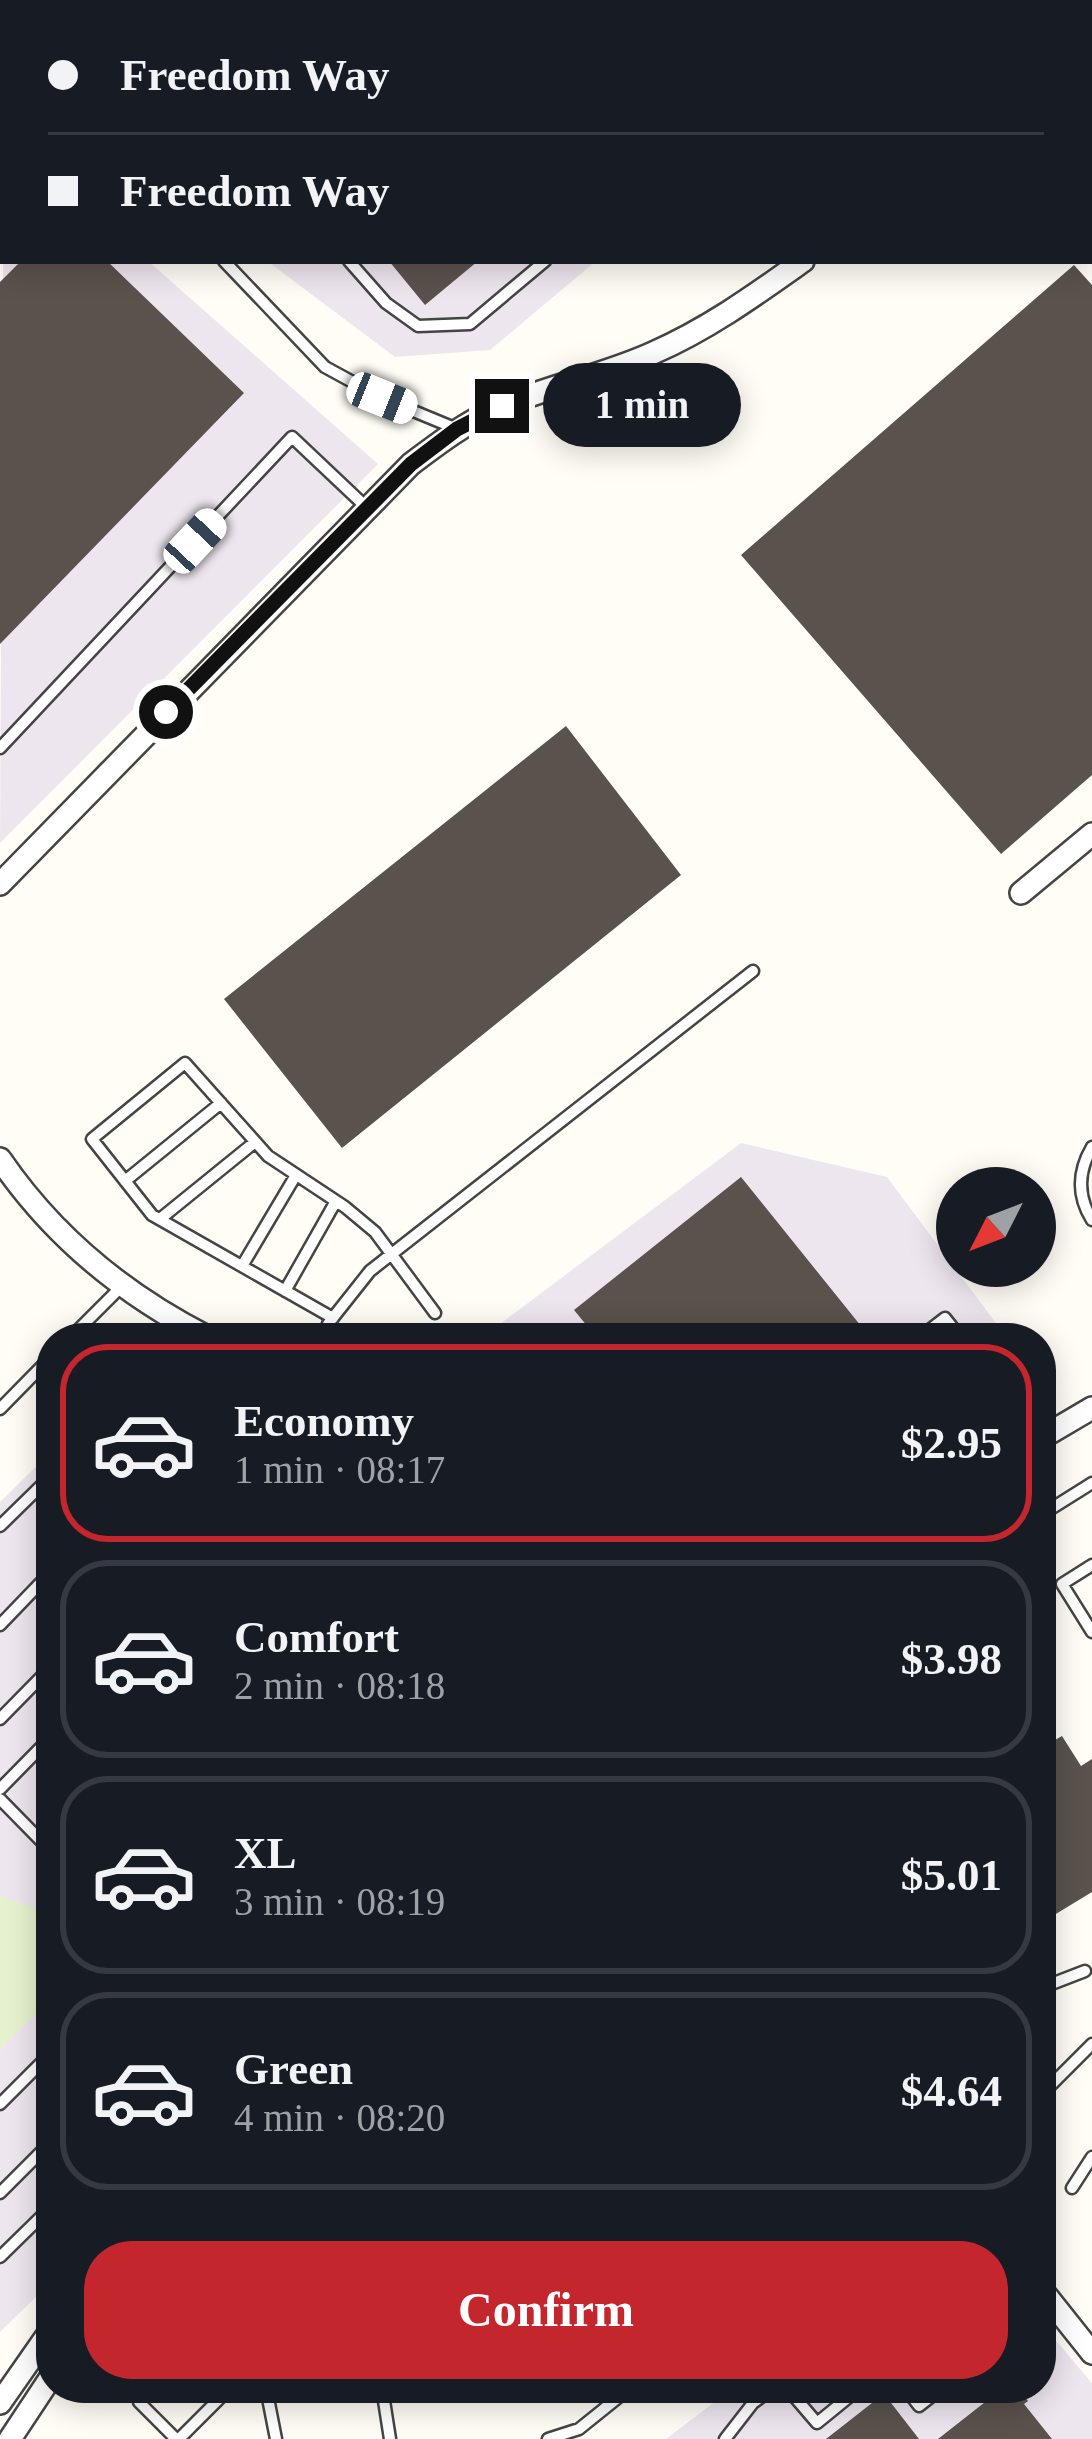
<!DOCTYPE html>
<meta charset="utf-8">
<style>
:root{--surface:#171b24;--page:#20242c;--text:#f1f3f6;--muted:#9ea1a6;--line:#363941;--accent:#c4262e}
body{margin:0;font-family:Georgia,serif;background:var(--page);color:var(--text);height:100vh;display:flex;flex-direction:column;font-size:45px;white-space:nowrap}
*{box-sizing:border-box;margin:0}
p{font-size:39px;color:var(--muted)}
.icon{flex:none;width:66px;height:66px;fill:none;stroke:currentColor;stroke-width:2;stroke-linecap:round;stroke-linejoin:round}
.map{position:relative;flex:1;overflow:hidden}
.sheet{position:absolute;left:36px;top:1323px;width:1020px;height:1080px;display:flex;flex-direction:column;background:var(--surface);border-radius:48px;box-shadow:0 6px 30px #0003}
.sheet>*{flex:none}
.hud{position:absolute;left:0px;top:0px;width:1092px;height:264px;box-shadow:0 6px 30px #0003;display:grid;align-content:center;height:264px;padding:0 48px;background:var(--surface)}
.needle{width:78px;rotate:228deg}
.fabs{position:absolute;left:936px;top:1167px;display:grid;gap:24px}
.fabs a{display:grid;place-items:center;width:120px;height:120px;border-radius:50%;background:var(--surface);box-shadow:0 6px 30px #0003;font-size:60px}
.end{position:absolute;width:54px;height:54px;margin:-27px;border:15px solid #111;background:#fff;box-shadow:0 0 0 6px #fff}
.from{border-radius:50%}
.bubble{position:absolute;height:84px;border-radius:42px;background:var(--surface);box-shadow:0 6px 30px #0003;font-size:39px;font-weight:600;line-height:84px;text-align:center}
.car{position:absolute;width:36px;height:72px;margin:-36px -18px;border-radius:15px;box-shadow:0 0 9px 3px #0007;background:linear-gradient(#fff 24%,#345 0 40%,#fff 0 76%,#345 0 86%,#fff 0)}
.hud b{display:flex;align-items:center;gap:42px;height:114px;font-size:45px}
.hud b+b{border-top:3px solid var(--line)}
.hud i{width:30px;height:30px;background:var(--text)}
ul{padding:21px 0 0;list-style:none}
li{display:flex;align-items:center;gap:36px;height:198px;margin:0 24px 18px;padding:0 24px;border:6px solid var(--line);border-radius:48px}
li div{flex:1}
li b{display:block;font-size:45px}
li em{font-style:normal;font-weight:600}
li.current{border-color:var(--accent)}
li>.icon{width:108px;height:108px;stroke-width:1.5}
.button{display:flex;gap:24px;margin-top:auto;padding:24px 48px}
.button a{flex:1;height:138px;border-radius:48px;background:var(--accent);color:#fff;font-size:48px;font-weight:600;line-height:138px;text-align:center}
.map>svg:first-child{display:block}
.industrial{fill:#eee6ef}
.pitch{fill:#e6f2cf}
.building{fill:#5a524d}
.lines{fill:none;stroke-linecap:round;stroke-linejoin:round}
.lane-casing{stroke:#444;stroke-width:15}
.street-casing{stroke:#444;stroke-width:26}
.lane{stroke:#fff;stroke-width:10}
.street{stroke:#fff;stroke-width:21}
.route{stroke:#111;stroke-width:15}
</style>
<div class="map">
<svg width="1092" height="2439" viewBox="0 0 1092 2439">
<rect width="100%" height="100%" fill="#fffdf5"/>
<!-- industrial -->
<path class="industrial" d="M5,0h892l-893,3z
M3,258v3h145l230,203 -378,379z
M267,261h329l-106,89 -95,7z
M741,1143l146,34 120,161h-516l-3,-5z
M51,1452v830l-51,50v-830z
M1041,2323l51,60v56h-426l67,-51h308z"/>
<!-- pitch -->
<path class="pitch" d="M0,1896l51,17v86l-51,51z"/>
<!-- building -->
<path class="building" d="M21,261h86l137,132 -244,251v-362z
M389,261h89l-53,44z
M1074,265l18,20v490l-91,79 -260,-299z
M566,726l115,149 -339,273 -118,-149z
M741,1177l124,154 -8,7h-260l-23,-28z
M1062,1736l19,30 11,-7v133l-51,31v-175z
M1003,2388h15l10,13 -4,3 28,35h-114z
M881,2390l38,49h-93l46,-36 -3,-4z"/>
<g class="lines">
<!-- lane casing -->
<g class="lane-casing">
<path id="lane" d="M43,0l1,3
M117,0l2,3
M182,3l3,-3
M264,3l3,-3
M854,3l3,-3
M224,261l101,106 57,31 75,31
M349,261l37,42 32,23 52,-2 75,-63
M0,748l292,-311 74,70
M1092,1147c-14,24 -15,49 0,73
M125,1181l96,-78
M160,1219l95,-77
M242,1266l54,-91
M285,1291l51,-90
M333,1318l-181,-103 -60,-76 93,-76 83,93 77,51 30,25 60,81
M551,1337v1
M70,1338l53,-53
M323,1338l5,-14 42,-53 383,-300
M919,1338l26,-20 16,20
M0,1409l51,-52
M1041,1515l51,-32
M0,1526l51,-50
M1092,1565l-30,19 30,48
M0,1625l51,-53
M0,1719l51,-52
M0,1789l51,-52
M0,1799l51,52
M1041,1988l44,-17
M1041,2095l51,-51
M0,2104l51,-51
M1072,2188l20,-31
M0,2193l51,-51
M0,2257l51,-50
M152,2388l-13,14 37,37
M266,2388l10,51
M382,2388l8,51
M787,2388l30,35 43,-35
M905,2388l14,18 23,-18
M179,2439l51,-51
M548,2439l31,-10 51,-41
M725,2439l28,-36 20,-15"/>
</g>
<!-- street casing -->
<g class="street-casing">
<path id="street" d="M1089,146l3,2
M0,884l411,-420c28,-21 53,-40 85,-55 50,-23 107,-33 157,-56 55,-24 102,-58 150,-92
M1021,893l71,-59
M0,1159c54,79 124,136 209,179
M1041,1438l51,-30
M1041,2289l51,64
M0,2403l51,-73
M10,2439l41,-62"/>
</g>
<!-- lane -->
<use href="#lane" class="lane"/>
<!-- street -->
<use href="#street" class="street"/>
</g>
<g class="lines">
<!-- route -->
<path class="route" d="M166,712l245,-248 46,-35 45,-23"/>
</g>
</svg>
<div class="fabs">
<a><svg class="needle" viewBox="-14 -14 28 28"><path d="M0-13l5 13h-10z" fill="#e53935"/><path d="M0 13l5-13h-10z" fill="#9ea1a6"/></svg></a>
</div>
<i class="end from" style="left:166px;top:712px"></i>
<i class="end" style="left:502px;top:406px"></i>
<div class="bubble" style="left:543px;top:363px;width:198px">1 min</div>
<i class="car" style="left:382px;top:398px;rotate:112deg"></i>
<i class="car" style="left:195px;top:541px;rotate:43deg"></i>
<div class="hud">
<b><i class="from"></i>Freedom Way</b>
<b><i></i>Freedom Way</b>
</div>
<section class="sheet">
<ul>
<li class="current"><svg class="icon" aria-label="car" viewBox="0 0 24 24"><path d="M5 17H2v-5l4-1 3-4h7l3 4 3 1v5h-3M9 17h6M6 11h13"/><circle cx="7" cy="17" r="2"/><circle cx="17" cy="17" r="2"/></svg><div><b>Economy</b><p>1 min · 08:17</p></div><em>$2.95</em></li>
<li><svg class="icon" aria-label="car" viewBox="0 0 24 24"><path d="M5 17H2v-5l4-1 3-4h7l3 4 3 1v5h-3M9 17h6M6 11h13"/><circle cx="7" cy="17" r="2"/><circle cx="17" cy="17" r="2"/></svg><div><b>Comfort</b><p>2 min · 08:18</p></div><em>$3.98</em></li>
<li><svg class="icon" aria-label="car" viewBox="0 0 24 24"><path d="M5 17H2v-5l4-1 3-4h7l3 4 3 1v5h-3M9 17h6M6 11h13"/><circle cx="7" cy="17" r="2"/><circle cx="17" cy="17" r="2"/></svg><div><b>XL</b><p>3 min · 08:19</p></div><em>$5.01</em></li>
<li><svg class="icon" aria-label="car" viewBox="0 0 24 24"><path d="M5 17H2v-5l4-1 3-4h7l3 4 3 1v5h-3M9 17h6M6 11h13"/><circle cx="7" cy="17" r="2"/><circle cx="17" cy="17" r="2"/></svg><div><b>Green</b><p>4 min · 08:20</p></div><em>$4.64</em></li>
</ul>
<div class="button"><a>Confirm</a></div>
</section>
</div>
